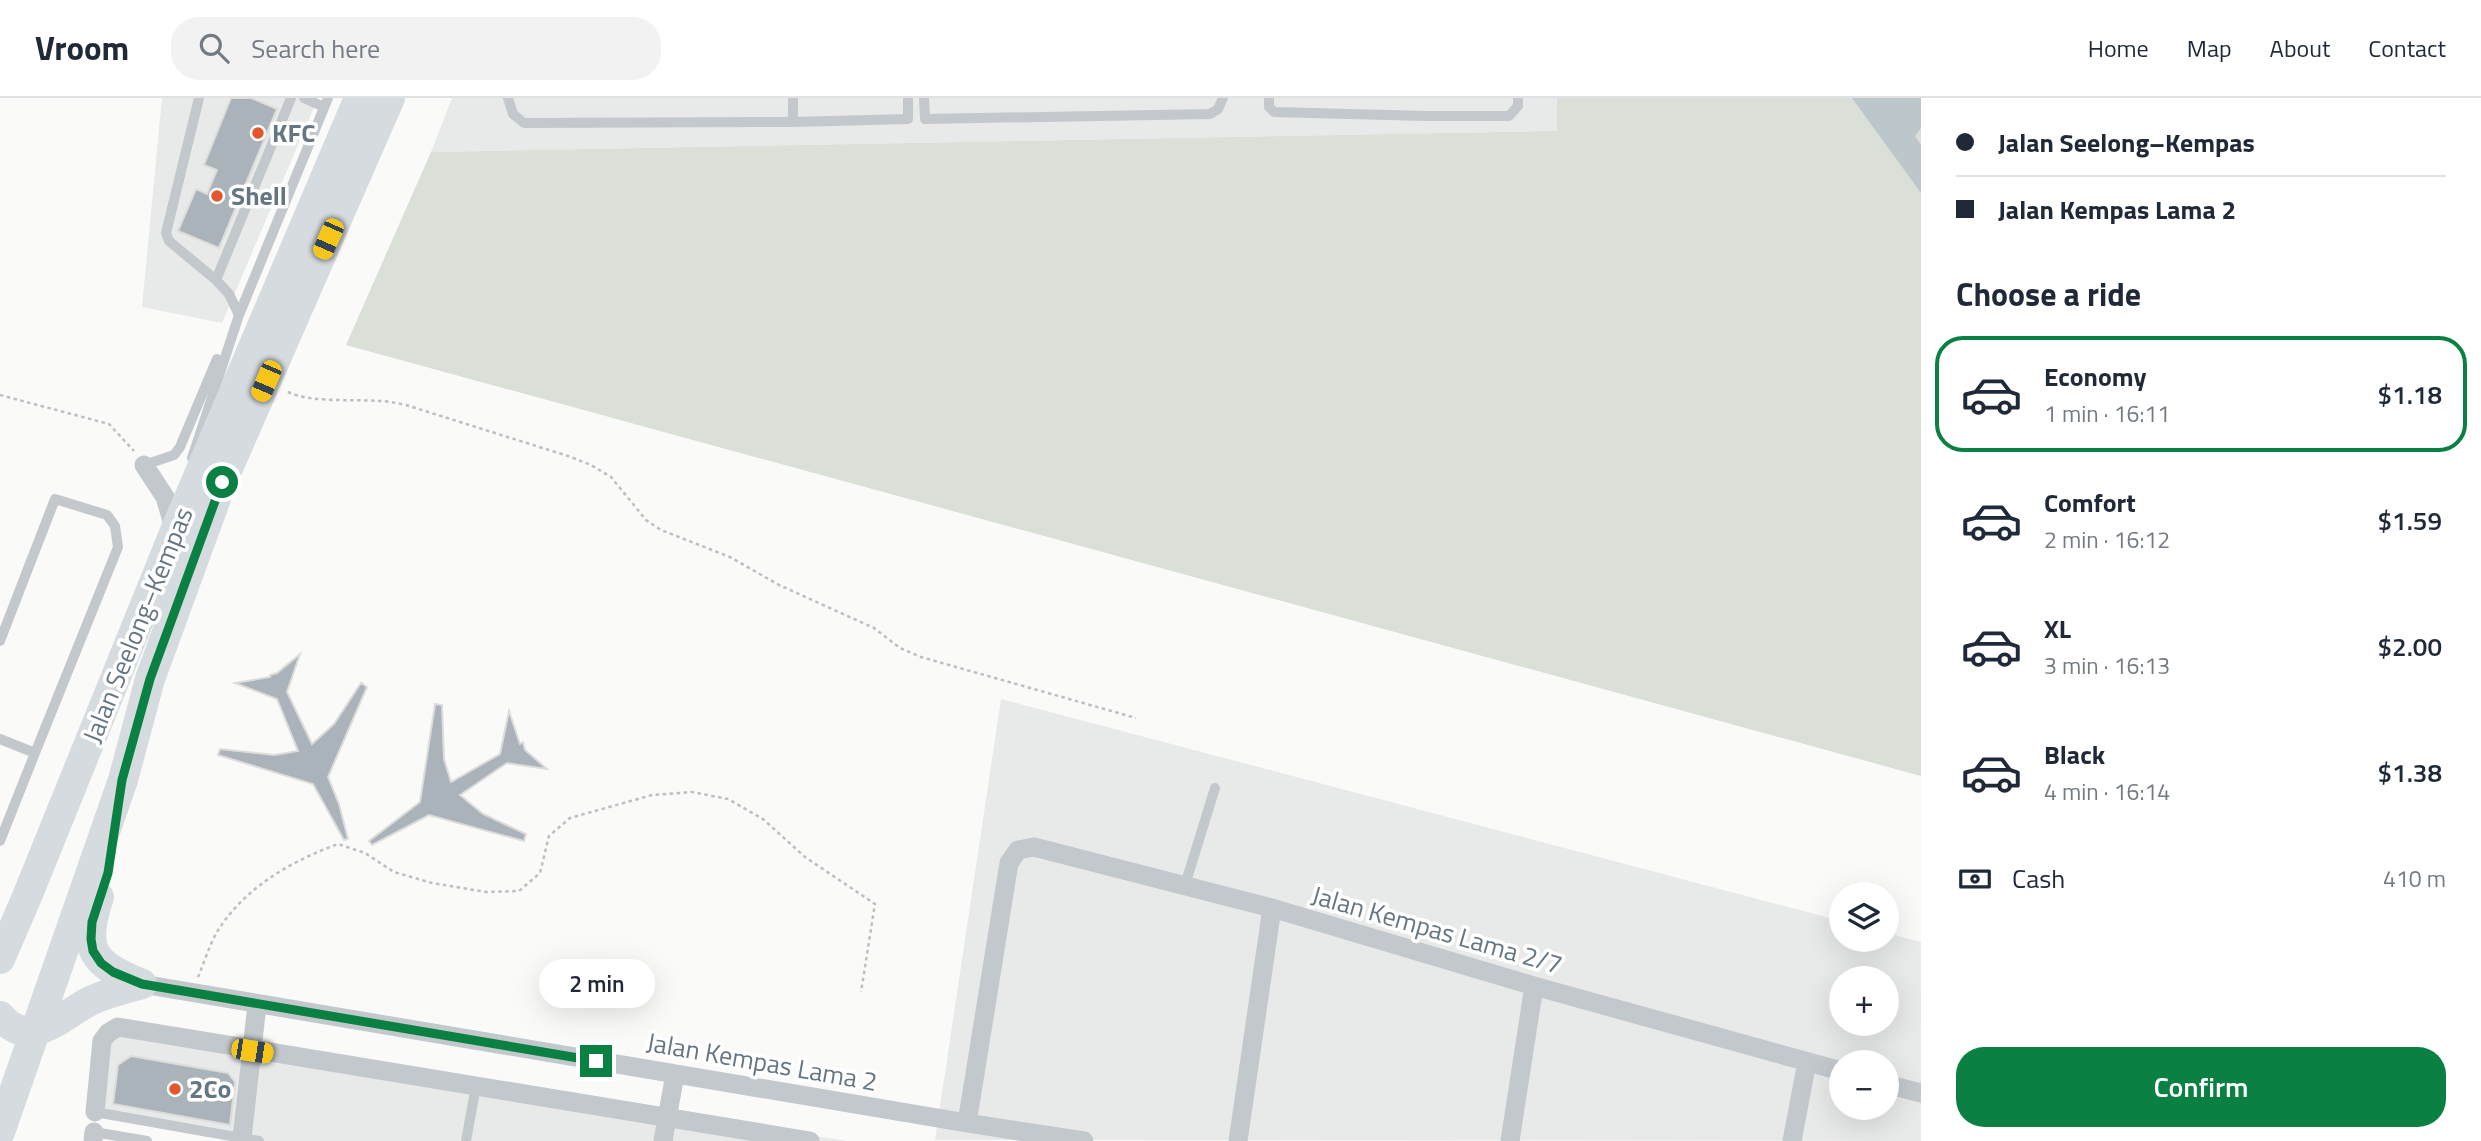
<!DOCTYPE html>
<meta charset="utf-8">
<style>
:root{--surface:#fff;--page:#f2f2f3;--text:#1f2937;--muted:#747a83;--line:#e0e1e3;--accent:#0b8043}
body{margin:0;font-family:"Titillium Web",sans-serif;background:var(--page);color:var(--text);height:100vh;display:flex;flex-direction:column;font-size:26px;white-space:nowrap}
*{box-sizing:border-box;margin:0}
p{font-size:23px;color:var(--muted)}
.icon{flex:none;width:38px;height:38px;fill:none;stroke:currentColor;stroke-width:2;stroke-linecap:round;stroke-linejoin:round}
.map{position:relative;flex:1;overflow:hidden}
.details{display:flex;flex-direction:column;background:var(--surface);width:560px}
.details>*{flex:none}
.top-card{display:grid;align-content:center;height:154px;padding:0 35px;background:var(--surface)}
.controls{position:absolute;left:1829px;top:784px;display:grid;gap:14px}
.controls a{display:grid;place-items:center;width:70px;height:70px;border-radius:50%;background:var(--surface);box-shadow:0 7px 28px #0002;font-size:35px}
.end{position:absolute;width:32px;height:32px;margin:-16px;border:9px solid #0b8043;background:#fff;box-shadow:0 0 0 4px #fff}
.from{border-radius:50%}
.bubble{position:absolute;height:49px;border-radius:24px;background:var(--surface);box-shadow:0 7px 28px #0002;font-size:23px;font-weight:600;line-height:49px;text-align:center}
.car{position:absolute;width:21px;height:42px;margin:-21px -10px;border-radius:9px;box-shadow:0 0 5px 2px #0007;background:linear-gradient(#f5c518 24%,#345 0 40%,#f5c518 0 76%,#345 0 86%,#f5c518 0)}
.top-card b{display:flex;align-items:center;gap:24px;height:66px;font-size:26px}
.top-card b+b{border-top:2px solid var(--line)}
.top-card i{width:18px;height:18px;background:var(--text)}
ul{padding:0;list-style:none}
li{display:flex;align-items:center;gap:21px;height:116px;margin:0 14px 10px;padding:0 21px;border:4px solid transparent;border-radius:28px}
li div{flex:1}
li b{display:block;font-size:26px}
li em{font-style:normal;font-weight:600}
li.current{border-color:var(--accent)}
li>.icon{width:63px;height:63px;stroke-width:1.5}
h2{padding:0 35px;font-size:32px;line-height:84px}
.pay{display:flex;align-items:center;gap:18px;height:77px;padding:0 35px;font-size:26px}
.pay p{margin-inline-start:auto}
.primary-button{display:flex;gap:14px;margin-top:auto;padding:14px 35px}
.primary-button a{flex:1;height:80px;border-radius:28px;background:var(--accent);color:#fff;font-size:28px;font-weight:600;line-height:80px;text-align:center}
header{display:flex;align-items:center;gap:42px;box-sizing:border-box;height:98px;padding:0 35px;background:var(--surface);border-bottom:2px solid var(--line)}
header strong{font-size:33px}
nav{display:flex;gap:38px;margin-inline-start:auto;font-size:24px}
.search{width:490px;height:63px;background:var(--page);display:flex;align-items:center;gap:18px;box-sizing:border-box;padding:0 24px;border-radius:28px;color:var(--muted);font-size:26px}
main{display:flex;flex:1;min-height:0}
.map>svg:first-child{display:block}
.built{fill:#e8e9e9;fill-rule:evenodd}
.green{fill:#dadfd7}
.water{fill:#bbc7cb}
.building{fill:#aab3b9;stroke:#dcdcda;stroke-width:2}
.lines{fill:none;stroke-linecap:round;stroke-linejoin:round}
.path{stroke:#bbbfc2;stroke-width:2.5;stroke-dasharray:3.5 3.5;stroke-linecap:butt}
.lane{stroke:#c3c8cc;stroke-width:10}
.street{stroke:#c3c8cc;stroke-width:19}
.primary{stroke:#d6dbdf;stroke-width:30}
.route{stroke:#0b8043;stroke-width:9}
.poi-dot{fill:#e4572e;stroke:#fff;stroke-width:2.5}
.labels{text-anchor:middle;stroke-width:7;stroke-linejoin:round;paint-order:stroke}
.poi-label{font-size:26px;font-weight:bold;fill:#657683;stroke:#fff;text-anchor:start}
.street-label{font-size:26px;fill:#657683;stroke:#fff}
</style>
<header>
<strong>Vroom</strong>
<div class="search"><svg class="icon" aria-label="search" viewBox="0 0 24 24"><circle cx="10" cy="10" r="6"/><path d="M15 15l6 6"/></svg>Search here</div>
<nav><a>Home</a><a>Map</a><a>About</a><a>Contact</a></nav>
</header>
<main>
<div class="map">
<svg width="1921" height="1043" viewBox="0 0 1921 1043">
<rect width="100%" height="100%" fill="#fafaf8"/>
<!-- built -->
<path class="built" d="M162,0h156l-96,225 -80,-16z
M452,0h1105v33l-1126,21z
M1001,601l840,222v19h45l1,-7 34,9v199l-986,-1zM1841,880h45v46h-45zM1841,964h45v46h-45z
M104,929l591,90 152,24h-608l-150,-26z"/>
<!-- green -->
<path class="green" d="M1557,0h364v678l-1575,-431 85,-193 1126,-21z"/>
<!-- water -->
<path class="water" d="M1852,0h69v30l-6,8 6,9v48z"/>
<!-- building -->
<path class="building" d="M231,0h20l26,11 -58,139 -41,-17 18,-42 11,5 10,-24 -13,-5z
M300,556l-13,38 25,52 22,-20 27,-41 6,4 -39,90 11,27 9,35 -4,1 -31,-56 -95,-29 2,-6 54,6 24,-4 -21,-52 -42,-16 35,-6v-2l7,-2z
M435,606l7,1 2,54 7,23 49,-28 9,-43 11,33 3,-2 2,8 22,19 -40,-6 -47,32 23,19 43,20 -2,7 -95,-26 -57,30 -3,-4 51,-39z
M131,958l97,17 7,9 -5,43 -117,-21 5,-39z"/>
<g class="lines">
<!-- path -->
<path class="path" d="M288,294c23,11 63,7 90,9 9,0 18,2 28,4l162,51 23,9 20,12 35,43 15,10 69,27 49,28 95,43 26,20 21,9 215,61
M0,297l109,29 25,27
M198,879c6,-14 11,-31 19,-45 27,-44 74,-71 121,-88l27,9 29,19 38,11 54,9 33,-1 21,-18 9,-37 21,-18 82,-23 40,-3 36,7 35,20 42,38 70,47 -14,88"/>
<!-- lane -->
<path class="lane" d="M199,0l-33,135 3,8 47,39 13,14 10,21
M304,0l20,9
M508,0l5,16 11,9 269,-1v-24
M924,0l1,21 285,-5 8,-5 5,-11
M1269,0v9l5,5 151,4h84l9,-10v-8
M793,24l115,-3v-21
M216,182l75,-182
M192,360l47,-143 89,-217
M144,367l30,-10 6,-8 37,-88
M0,543l55,-142 52,16 8,11 3,21 -83,206
M0,641l35,14 -35,88
M1185,787l30,-97
M95,1014l164,29
M94,1034l53,9
M466,1043l10,-55"/>
<!-- street -->
<path class="street" d="M144,367l21,32 10,34
M142,886l825,139 117,18
M1886,986l35,9
M95,1014l7,-71 6,-8 10,-6 692,114
M967,1025l42,-260 9,-13 16,-3 238,61 262,78 307,85
M242,1040l15,-133
M93,1043l1,-9
M663,1043l12,-67
M1238,1043l34,-233
M1510,1043l24,-155
M1792,1043l15,-79"/>
<!-- primary -->
<path class="primary" d="M99,799c-18,54 -6,67 43,87
M0,861l26,-60 149,-368 184,-433
M0,918c30,35 61,0 90,-15 17,-8 35,-12 52,-17
M0,1034l123,-352 27,-101 72,-197 168,-384"/>
</g>
<g class="lines">
<!-- route -->
<path class="route" d="M222,384l-72,197 -28,101 -14,93 -16,49 -1,17 2,12 8,12 12,9 29,12 454,77"/>
</g>
<!-- markers -->
<g class="poi-dot">
<circle cx="258" cy="35" r="7"/>
<circle cx="217" cy="98" r="7"/>
<circle cx="175" cy="991" r="7"/>
</g>
<g class="labels">
<!-- poi labels -->
<g class="poi-label">
<text x="272" y="44">KFC</text>
<text x="231" y="107">Shell</text>
<text x="189" y="1000">2Co</text>
</g>
<!-- street labels -->
<g class="street-label">
<text transform="translate(138 527) rotate(-68)" y="9">Jalan Seelong–Kempas</text>
<text transform="translate(1437 832) rotate(16)" y="9">Jalan Kempas Lama 2/7</text>
<text transform="translate(762 964) rotate(10)" y="9">Jalan Kempas Lama 2</text>
</g>
</g>
</svg>
<div class="controls">
<a><svg class="icon" aria-label="layers" viewBox="0 0 24 24"><path d="M12 4l9 5-9 5-9-5zM3 14l9 5 9-5"/></svg></a>
<a>+</a>
<a>−</a>
</div>
<i class="end from" style="left:222px;top:384px"></i>
<i class="end" style="left:596px;top:963px"></i>
<div class="bubble" style="left:539px;top:861px;width:116px">2 min</div>
<i class="car" style="left:328px;top:141px;rotate:204deg"></i>
<i class="car" style="left:266px;top:283px;rotate:203deg"></i>
<i class="car" style="left:252px;top:953px;rotate:99deg"></i>
</div>
<section class="details">
<div class="top-card">
<b><i class="from"></i>Jalan Seelong–Kempas</b>
<b><i></i>Jalan Kempas Lama 2</b>
</div>
<h2>Choose a ride</h2>
<ul>
<li class="current"><svg class="icon" aria-label="car" viewBox="0 0 24 24"><path d="M5 17H2v-5l4-1 3-4h7l3 4 3 1v5h-3M9 17h6M6 11h13"/><circle cx="7" cy="17" r="2"/><circle cx="17" cy="17" r="2"/></svg><div><b>Economy</b><p>1 min · 16:11</p></div><em>$1.18</em></li>
<li><svg class="icon" aria-label="car" viewBox="0 0 24 24"><path d="M5 17H2v-5l4-1 3-4h7l3 4 3 1v5h-3M9 17h6M6 11h13"/><circle cx="7" cy="17" r="2"/><circle cx="17" cy="17" r="2"/></svg><div><b>Comfort</b><p>2 min · 16:12</p></div><em>$1.59</em></li>
<li><svg class="icon" aria-label="car" viewBox="0 0 24 24"><path d="M5 17H2v-5l4-1 3-4h7l3 4 3 1v5h-3M9 17h6M6 11h13"/><circle cx="7" cy="17" r="2"/><circle cx="17" cy="17" r="2"/></svg><div><b>XL</b><p>3 min · 16:13</p></div><em>$2.00</em></li>
<li><svg class="icon" aria-label="car" viewBox="0 0 24 24"><path d="M5 17H2v-5l4-1 3-4h7l3 4 3 1v5h-3M9 17h6M6 11h13"/><circle cx="7" cy="17" r="2"/><circle cx="17" cy="17" r="2"/></svg><div><b>Black</b><p>4 min · 16:14</p></div><em>$1.38</em></li>
</ul>
<div class="pay"><svg class="icon" aria-label="cash" viewBox="0 0 24 24"><path d="M3 7h18v10H3z"/><circle cx="12" cy="12" r="2"/></svg>Cash<p>410 m</p></div>
<div class="primary-button"><a>Confirm</a></div>
</section>
</main>
